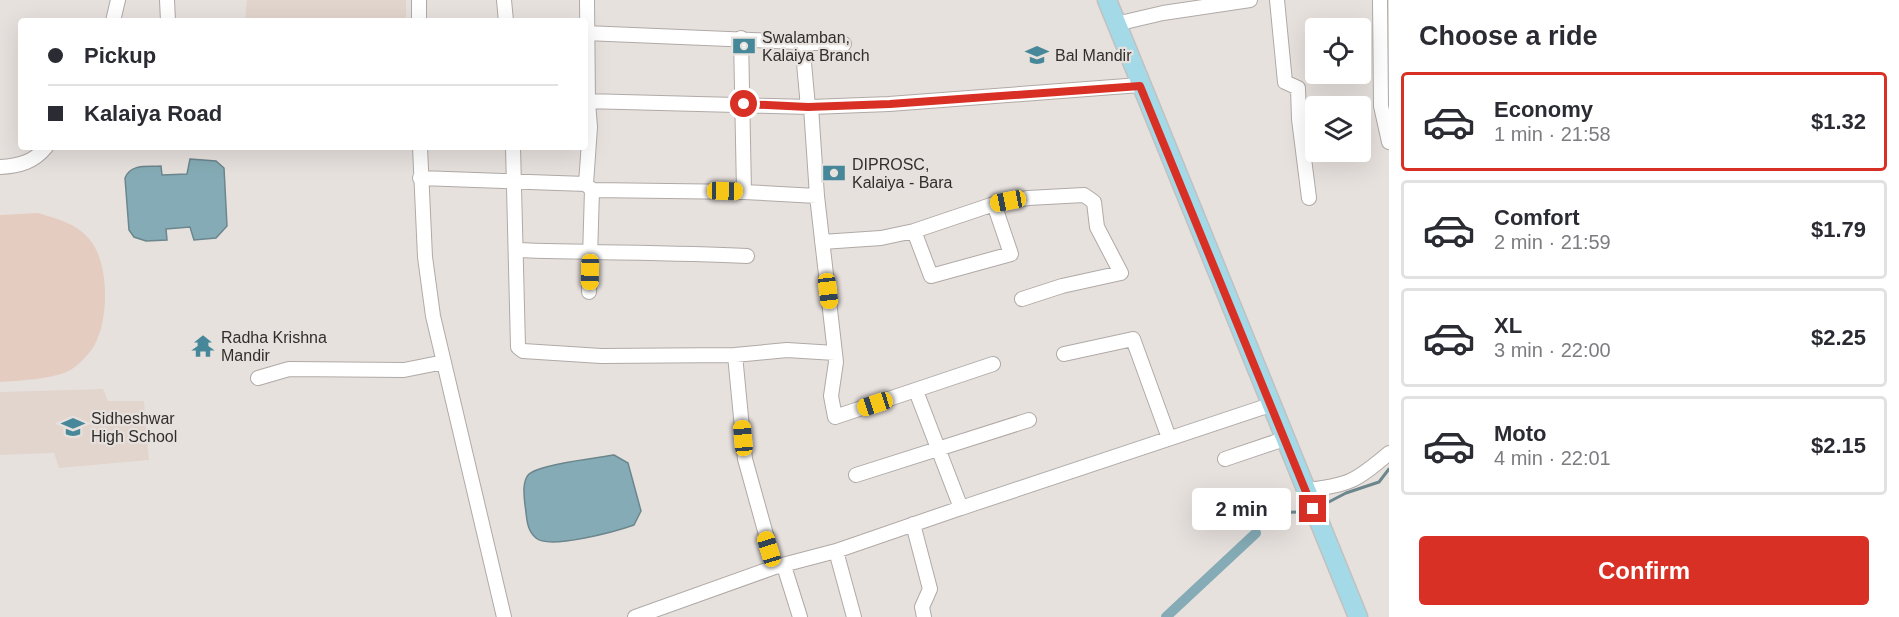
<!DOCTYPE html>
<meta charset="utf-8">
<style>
:root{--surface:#fff;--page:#f7f7f7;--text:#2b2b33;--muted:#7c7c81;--line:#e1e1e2;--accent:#d93025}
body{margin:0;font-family:Arial,sans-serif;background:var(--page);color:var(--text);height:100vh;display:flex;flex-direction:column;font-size:22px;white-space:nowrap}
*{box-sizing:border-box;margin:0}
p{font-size:20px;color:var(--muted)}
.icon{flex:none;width:33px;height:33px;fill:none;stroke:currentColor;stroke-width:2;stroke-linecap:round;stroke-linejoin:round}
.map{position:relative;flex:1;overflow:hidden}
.panel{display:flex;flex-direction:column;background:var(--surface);width:510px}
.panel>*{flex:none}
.banner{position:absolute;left:18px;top:18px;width:570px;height:132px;border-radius:6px;box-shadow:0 6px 24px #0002;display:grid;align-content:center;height:132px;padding:0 30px;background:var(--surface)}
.controls{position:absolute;left:1305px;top:18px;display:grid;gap:12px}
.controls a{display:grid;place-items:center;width:66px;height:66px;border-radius:6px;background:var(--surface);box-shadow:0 6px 24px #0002;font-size:30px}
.end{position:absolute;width:27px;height:27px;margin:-14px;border:8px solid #d93025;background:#fff;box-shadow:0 0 0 3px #fff}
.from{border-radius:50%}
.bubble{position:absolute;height:42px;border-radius:6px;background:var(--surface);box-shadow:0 6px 24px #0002;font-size:20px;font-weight:700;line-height:42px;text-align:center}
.car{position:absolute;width:18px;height:36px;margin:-18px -9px;border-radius:8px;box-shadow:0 0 4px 2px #0007;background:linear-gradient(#f5c518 24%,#345 0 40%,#f5c518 0 76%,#345 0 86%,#f5c518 0)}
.banner b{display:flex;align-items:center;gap:21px;height:57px;font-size:22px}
.banner b+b{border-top:2px solid var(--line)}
.banner i{width:15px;height:15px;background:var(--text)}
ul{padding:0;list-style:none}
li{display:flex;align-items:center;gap:18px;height:99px;margin:0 12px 9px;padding:0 18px;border:3px solid var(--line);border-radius:6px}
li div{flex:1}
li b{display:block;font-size:22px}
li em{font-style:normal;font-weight:700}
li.selected{border-color:var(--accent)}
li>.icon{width:54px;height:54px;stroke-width:1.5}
h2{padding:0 30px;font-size:27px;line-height:72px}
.primary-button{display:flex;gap:12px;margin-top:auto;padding:12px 30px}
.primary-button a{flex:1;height:69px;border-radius:6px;background:var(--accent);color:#fff;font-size:24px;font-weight:700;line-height:69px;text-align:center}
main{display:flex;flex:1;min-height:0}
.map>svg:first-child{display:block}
.built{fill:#e2d5ce}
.green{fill:#e4cdc0}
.water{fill:#85acb6;stroke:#6c868d;stroke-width:1.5}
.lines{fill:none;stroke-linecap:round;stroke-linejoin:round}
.stream{stroke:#6c868d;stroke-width:3}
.canal{stroke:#85acb6;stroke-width:10}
.minor-casing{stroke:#b0aaa7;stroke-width:16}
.major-casing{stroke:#c1c1c0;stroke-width:21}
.minor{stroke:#fff;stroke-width:14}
.major{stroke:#a4d9e7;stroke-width:18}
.route{stroke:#d93025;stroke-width:8}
.labels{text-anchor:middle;stroke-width:4.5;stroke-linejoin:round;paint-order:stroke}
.poi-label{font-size:16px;fill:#312f2e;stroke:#e7e1de;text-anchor:start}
</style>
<main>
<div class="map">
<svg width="1389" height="617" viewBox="0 0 1389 617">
<rect width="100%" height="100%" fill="#e7e1de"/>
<!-- built -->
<path class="built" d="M247,0h159v21h-161z
M103,389l5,12h36l5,59 -90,8 -5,-15 -54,2v-63z"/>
<!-- green -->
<path class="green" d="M38,213c19,6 39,10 52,27 19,23 19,76 6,102 -3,8 -16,22 -24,27 -14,10 -55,12 -72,13v-167z"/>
<!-- water -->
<path class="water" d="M190,159l26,2 8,7 3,58 -11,12 -22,2 -4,-13 -24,2 1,11 -21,1 -12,-4 -5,-7 -4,-52c6,-15 23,-11 36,-12l1,9 25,-1z
M614,455l14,8 13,48 -7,14c-17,6 -85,25 -98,13 -10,-8 -9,-21 -11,-33 -1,-9 -3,-24 4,-31 12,-10 68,-16 85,-19z"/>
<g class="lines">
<!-- stream -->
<path class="stream" d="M1321,506l25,-13 33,-11 10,-13
M1256,533c9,-20 23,-21 42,-21"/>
<!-- canal -->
<path class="canal" d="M1166,617l90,-84"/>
<!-- minor casing -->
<g class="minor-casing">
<path id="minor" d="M167,0l1,21
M419,0v21
M504,0l2,21
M587,0l1,102 2,25 -4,57 6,6 -3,102
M1277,0l8,82 13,6 1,31 10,79
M1380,0l1,106 8,36
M113,21l5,-21
M1116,24l47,-11 87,-13
M585,33l259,11
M741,38l3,154 73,4
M802,41l6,66
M585,101l226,6 78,-3 251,-19
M811,107l6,89 19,166 -5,34 4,21 158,-53
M420,147l5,110 8,59 71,301
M513,147l5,200 5,4 78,5 134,-1 52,-5 48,3
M0,167c19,-1 34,-5 46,-20
M420,178l166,6
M592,190l152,2
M914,231l17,45 80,-22 -17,-50
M822,242l59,-4 33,-7 80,-27 34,-6 56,-3 10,7 3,25 24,46 -59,13 -40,13
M516,250c77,3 154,2 231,6
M1064,354l69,-15 36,99
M735,355l10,104 30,108
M258,378l31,-9 115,1 40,-8
M916,391l45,117 309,-103
M1225,459l59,-20
M856,475l173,-55
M1305,490c43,-4 51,-9 84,-37
M913,524l17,65 -8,18 2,10
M836,551l18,66
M784,566l16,51
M635,617l140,-50 61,-16 125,-43"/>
</g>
<!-- major casing -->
<g class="major-casing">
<path id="major" d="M1107,0l251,617"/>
</g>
<!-- minor -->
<use href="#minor" class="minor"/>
<!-- major -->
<use href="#major" class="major"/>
</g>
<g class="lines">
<!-- route -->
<path class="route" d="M744,104l64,3 82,-3 250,-18 173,423"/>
</g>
<!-- icons -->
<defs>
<g id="bank-bare" transform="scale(1.8)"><path d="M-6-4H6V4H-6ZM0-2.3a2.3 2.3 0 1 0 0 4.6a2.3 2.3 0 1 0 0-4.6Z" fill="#468899" stroke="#e7e1de" stroke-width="2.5" paint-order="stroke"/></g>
<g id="school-bare" transform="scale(1.8)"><path d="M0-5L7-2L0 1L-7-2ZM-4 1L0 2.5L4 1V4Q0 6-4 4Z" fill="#468899" stroke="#e7e1de" stroke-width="2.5" paint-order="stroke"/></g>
<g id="temple-bare" transform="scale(1.8)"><path d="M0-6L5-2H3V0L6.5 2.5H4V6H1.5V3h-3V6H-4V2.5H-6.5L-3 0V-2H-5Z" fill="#468899" stroke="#e7e1de" stroke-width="2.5" paint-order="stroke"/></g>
</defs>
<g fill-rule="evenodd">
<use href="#bank-bare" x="744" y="46"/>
<use href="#school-bare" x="1037" y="55"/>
<use href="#bank-bare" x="834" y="173"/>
<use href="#temple-bare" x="203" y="346"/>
<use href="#school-bare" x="73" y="427"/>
</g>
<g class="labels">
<!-- poi labels -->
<g class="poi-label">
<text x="762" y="43">Swalamban,<tspan x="762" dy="18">Kalaiya Branch</tspan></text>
<text x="1055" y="61">Bal Mandir</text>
<text x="852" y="170">DIPROSC,<tspan x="852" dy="18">Kalaiya - Bara</tspan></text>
<text x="221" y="343">Radha Krishna<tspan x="221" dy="18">Mandir</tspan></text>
<text x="91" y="424">Sidheshwar<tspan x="91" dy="18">High School</tspan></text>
</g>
</g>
</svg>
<div class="controls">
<a><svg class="icon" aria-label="locate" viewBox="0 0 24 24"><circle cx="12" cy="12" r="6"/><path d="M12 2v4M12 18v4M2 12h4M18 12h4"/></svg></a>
<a><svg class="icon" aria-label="layers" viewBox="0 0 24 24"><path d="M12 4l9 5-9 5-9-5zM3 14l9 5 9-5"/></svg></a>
</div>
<i class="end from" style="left:744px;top:104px"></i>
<i class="end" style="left:1313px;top:509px"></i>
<div class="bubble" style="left:1192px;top:488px;width:99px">2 min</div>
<i class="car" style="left:725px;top:191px;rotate:91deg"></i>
<i class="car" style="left:1008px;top:201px;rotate:259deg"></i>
<i class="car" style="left:590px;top:272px;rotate:181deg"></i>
<i class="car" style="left:828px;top:291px;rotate:173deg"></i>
<i class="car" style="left:875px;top:404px;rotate:252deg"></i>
<i class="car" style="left:743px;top:438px;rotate:355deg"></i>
<i class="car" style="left:769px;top:549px;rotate:343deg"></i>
<div class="banner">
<b><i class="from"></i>Pickup</b>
<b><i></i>Kalaiya Road</b>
</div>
</div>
<section class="panel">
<h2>Choose a ride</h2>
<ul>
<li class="selected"><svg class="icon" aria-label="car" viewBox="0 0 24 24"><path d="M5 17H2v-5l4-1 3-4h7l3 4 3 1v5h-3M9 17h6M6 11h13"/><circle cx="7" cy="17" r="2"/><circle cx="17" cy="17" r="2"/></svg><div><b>Economy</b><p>1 min · 21:58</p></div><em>$1.32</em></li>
<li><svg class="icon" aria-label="car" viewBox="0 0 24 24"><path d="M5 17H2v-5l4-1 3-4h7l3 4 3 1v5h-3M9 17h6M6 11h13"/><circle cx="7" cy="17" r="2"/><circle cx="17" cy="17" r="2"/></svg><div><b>Comfort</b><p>2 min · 21:59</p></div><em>$1.79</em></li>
<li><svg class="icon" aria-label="car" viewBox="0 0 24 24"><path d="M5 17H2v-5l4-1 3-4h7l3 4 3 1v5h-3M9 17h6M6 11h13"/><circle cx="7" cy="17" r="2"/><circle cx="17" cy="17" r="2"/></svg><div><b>XL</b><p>3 min · 22:00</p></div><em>$2.25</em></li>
<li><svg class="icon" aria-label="car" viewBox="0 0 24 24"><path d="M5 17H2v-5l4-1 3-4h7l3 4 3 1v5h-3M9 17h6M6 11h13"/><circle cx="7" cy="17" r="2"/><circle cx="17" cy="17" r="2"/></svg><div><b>Moto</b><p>4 min · 22:01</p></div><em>$2.15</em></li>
</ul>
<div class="primary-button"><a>Confirm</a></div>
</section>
</main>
